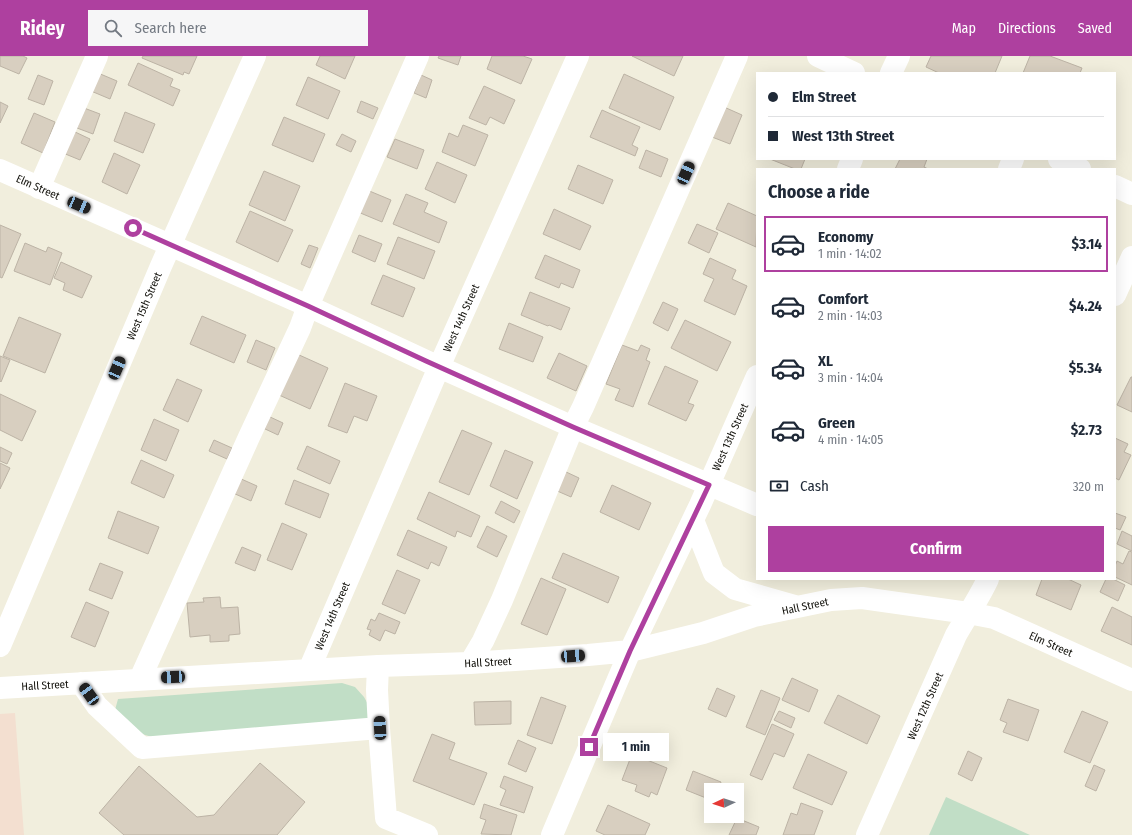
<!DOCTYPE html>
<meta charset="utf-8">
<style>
:root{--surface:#fff;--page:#f6f6f7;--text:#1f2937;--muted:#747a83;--line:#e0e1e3;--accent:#ae409f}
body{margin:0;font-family:"Fira Sans Condensed",sans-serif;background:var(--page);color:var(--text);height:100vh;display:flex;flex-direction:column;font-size:15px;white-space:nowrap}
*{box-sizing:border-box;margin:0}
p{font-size:13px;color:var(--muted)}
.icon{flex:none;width:22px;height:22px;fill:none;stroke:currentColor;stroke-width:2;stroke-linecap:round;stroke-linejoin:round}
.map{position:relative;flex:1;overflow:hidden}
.sheet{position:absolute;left:756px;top:112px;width:360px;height:412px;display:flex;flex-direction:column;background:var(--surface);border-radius:0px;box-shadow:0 4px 16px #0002}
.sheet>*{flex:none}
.banner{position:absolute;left:756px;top:16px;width:360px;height:88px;border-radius:0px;box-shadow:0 4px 16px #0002;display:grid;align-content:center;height:88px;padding:0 12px;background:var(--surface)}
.needle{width:26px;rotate:266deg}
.buttons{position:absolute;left:704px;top:727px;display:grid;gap:8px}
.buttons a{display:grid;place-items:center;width:40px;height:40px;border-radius:0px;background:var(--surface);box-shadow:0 4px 16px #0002;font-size:20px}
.end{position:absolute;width:18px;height:18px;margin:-9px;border:5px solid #ae409f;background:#fff;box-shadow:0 0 0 2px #fff}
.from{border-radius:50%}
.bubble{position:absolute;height:28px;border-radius:0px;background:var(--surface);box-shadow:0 4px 16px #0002;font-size:13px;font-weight:700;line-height:28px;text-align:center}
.car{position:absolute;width:12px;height:24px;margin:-12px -6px;border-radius:5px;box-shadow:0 0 3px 1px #0007;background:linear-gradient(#222 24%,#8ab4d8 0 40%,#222 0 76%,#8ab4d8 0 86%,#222 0)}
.banner b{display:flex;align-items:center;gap:14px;height:38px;font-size:15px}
.banner b+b{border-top:1px solid var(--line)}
.banner i{width:10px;height:10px;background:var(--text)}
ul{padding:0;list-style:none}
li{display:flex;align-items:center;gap:12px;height:56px;margin:0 8px 6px;padding:0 4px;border:2px solid transparent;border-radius:0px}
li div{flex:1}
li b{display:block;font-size:15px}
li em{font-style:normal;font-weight:700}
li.active{border-color:var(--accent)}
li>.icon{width:36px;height:36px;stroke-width:1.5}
h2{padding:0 12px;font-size:18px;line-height:48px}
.pay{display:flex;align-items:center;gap:10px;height:44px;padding:0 12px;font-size:15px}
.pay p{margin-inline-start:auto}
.button{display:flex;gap:8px;margin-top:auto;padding:8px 12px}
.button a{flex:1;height:46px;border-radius:0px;background:var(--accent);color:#fff;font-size:16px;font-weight:700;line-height:46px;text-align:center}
header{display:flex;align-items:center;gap:24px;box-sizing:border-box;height:56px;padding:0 20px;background:var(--accent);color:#fff}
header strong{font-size:19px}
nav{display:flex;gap:22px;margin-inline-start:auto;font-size:14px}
.search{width:280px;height:36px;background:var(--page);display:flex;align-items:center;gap:10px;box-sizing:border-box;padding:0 14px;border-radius:0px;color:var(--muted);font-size:15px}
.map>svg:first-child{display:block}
.education{fill:#f3dfd0}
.green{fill:#c1dec6}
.building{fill:#d8cfc0;stroke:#bcb3a5}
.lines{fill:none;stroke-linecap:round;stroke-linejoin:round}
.minor{stroke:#fff;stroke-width:22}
.route{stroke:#ae409f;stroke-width:5}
.labels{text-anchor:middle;stroke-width:3;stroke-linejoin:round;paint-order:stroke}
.street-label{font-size:11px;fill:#12110b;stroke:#fff}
</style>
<header>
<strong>Ridey</strong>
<div class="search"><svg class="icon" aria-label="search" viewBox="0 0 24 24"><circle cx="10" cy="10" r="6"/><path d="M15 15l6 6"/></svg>Search here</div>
<nav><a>Map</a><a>Directions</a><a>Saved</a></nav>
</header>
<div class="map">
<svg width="1132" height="779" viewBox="0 0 1132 779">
<rect width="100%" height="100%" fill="#f1eedd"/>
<!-- education -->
<path class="education" d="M15,657l9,122h-24v-121z"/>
<!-- green -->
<path class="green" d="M342,627l13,4 9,10 5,9 1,15 -218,16 -10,-3 -27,-24 3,-11z
M946,741l84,38h-101z"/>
<!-- building -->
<path class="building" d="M0,0h23l4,2 -8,16 -19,-8z
M143,0h54l-8,18 -5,-2 -1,3 -41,-17z
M320,0h35l-10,23 -29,-14z
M439,0h22l-3,9 -20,-7z
M492,0h31l9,3 -11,25 -34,-15z
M632,0h51l-9,20z
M931,0h71l-7,17h-56l-13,-6z
M1030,0h20l32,12 -2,5h-57z
M138,7l35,16 -3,7 10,4 -7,16 -45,-21z
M98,17l19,8 -7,18 -19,-8z
M624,18l50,23 -14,33 -51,-22z
M38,19l15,6 -9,24 -16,-6z
M421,19l11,5 -6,18 -12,-5z
M308,21l32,14 -12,28 -32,-14z
M484,30l31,14 -11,24 -14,-7 -4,8 -17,-7z
M361,45l17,7 -5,11 -16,-7z
M0,46l8,4 -8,17z
M724,51l18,8 -12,29 -18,-7z
M84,52l16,6 -7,20 -16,-6z
M602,54l38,17 -8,18 6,3 -3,8 -45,-19z
M125,56l30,12 -12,29 -29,-12z
M34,57l21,9 -12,31 -22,-10z
M284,61l41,17 -12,28 -41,-17z
M463,69l25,10 -13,31 -33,-14 7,-19 9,4z
M73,75l17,8 -10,21 -17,-7z
M342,78l14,7 -5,11 -15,-7z
M395,83l29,11 -7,19 -30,-12z
M646,94l22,9 -7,18 -22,-9z
M114,97l26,12 -13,29 -25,-12z
M770,103h35l-4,10h-6z
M900,103h27l-3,8 4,2h-33z
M437,106l30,13 -12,28 -30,-14z
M578,109l35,15 -10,24 -35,-15z
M264,115l36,15 -15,35 -36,-16z
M367,134l24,10 -9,22 -24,-10z
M406,138l22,9 -4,9 23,10 -8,21 -46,-19z
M728,147l29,13 -1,31 -40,-18z
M554,153l37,17 -11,24 -37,-16z
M250,155l43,19 -15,32 -42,-20z
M697,168l21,9 -9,20 -21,-10z
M0,169l21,9 -19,44 -2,-1z
M359,179l23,9 -7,18 -23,-10z
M398,181l37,14 -11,28 -37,-15z
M25,187l21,9 2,-5 14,6 -12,32 -36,-14z
M309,189l9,3 -8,20 -9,-4z
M545,199l35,15 -7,18 -12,-5 -2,5 -24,-10z
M710,202l26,12 -4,9 15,7 -12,29 -31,-14 10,-22 -11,-5z
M61,206l31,14 -10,22 -19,-8 2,-7 -11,-5z
M383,219l32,13 -12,29 -32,-13z
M530,236l40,16 -9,22 -12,-5 -1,1 -27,-11z
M663,246l15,7 -10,22 -15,-8z
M202,260l44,19 -12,28 -44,-19z
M19,261l42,17 -16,39 -42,-17z
M685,264l46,22 -14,29 -46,-23z
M509,267l34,14 -10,25 -34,-13z
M256,284l19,8 -9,22 -19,-8z
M622,289l16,6 3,-6 9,4 -4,11 4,2 -17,45 -18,-7 5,-11 -14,-5z
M559,297l28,13 -11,25 -29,-13z
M297,298l31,14 -18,41 -31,-14z
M0,300l10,4 -9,22 -1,-1z
M665,310l33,15 -10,22 6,2 -8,16 -38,-17z
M1131,321h1v35l-15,-7z
M177,323l25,11 -14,32 -25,-12z
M345,327l32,13 -10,25 -13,-5 -7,17 -19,-7z
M0,338l36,17 -14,30 -22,-11z
M268,360l15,7 -5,12 -15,-7z
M154,363l25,11 -13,31 -25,-11z
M462,374l30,13 -23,52 -30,-13z
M1115,382l13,6 -4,8 7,3 -12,25 -4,-2z
M214,384l18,8 -5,11 -18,-8z
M307,390l33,15 -10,23 -33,-15z
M0,391l12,6 -5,11 -7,-3z
M505,394l28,12 -16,37 -27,-13z
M141,404l33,15 -10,23 -33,-15z
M0,407l10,5 -10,21z
M564,415l15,7 -8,19 -16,-7z
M239,422l18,8 -6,15 -18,-8z
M294,424l35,14 -9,24 -35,-14z
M612,429l39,18 -12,27 -39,-18z
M429,436l51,24 -9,21 -14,-6 -2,6 -38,-18z
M501,445l19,10 -6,12 -19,-10z
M118,455l41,16 -11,27 -40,-16z
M1115,457l11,4 -6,13 -5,-2z
M282,467l25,11 -15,36 -25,-10z
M487,470l20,10 -10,21 -20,-10z
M408,474l39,17 -8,19 -8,-4 -3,7 -31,-14z
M1122,475l10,5v15l-15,-7z
M242,491l19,8 -6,16 -20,-8z
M1129,495l3,1v33l-17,-8v-11l2,-5 6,3z
M563,497l56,24 -11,26 -56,-25z
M100,507l23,9 -11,27 -23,-9z
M397,514l23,10 -15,34 -23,-10z
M541,522l25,11 -19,46 -26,-11z
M1042,523h26l13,6 -10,25 -35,-15z
M1106,523h7l12,6 -7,16 -18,-9z
M220,541l1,11 17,-1 2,27 -11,1v6l-19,1v-7l-20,2 -3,-34 17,-1 -1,-4z
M86,546l23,10 -14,35 -24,-10z
M1112,551l20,10v28l-31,-14z
M379,557l21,9 -5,12 -10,-4 -5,11 -11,-6 2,-5 -4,-1 4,-10 4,2z
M792,622l26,12 -9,22 -27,-12z
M717,632l18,8 -9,21 -18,-8z
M761,634l19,8 -15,37 -19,-8z
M838,639l42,21 -13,28 -43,-21z
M541,641l25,9 -14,38 -25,-9z
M1008,643l31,11 -11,31 -25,-9 4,-9 -7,-3z
M511,645v23l-36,1 -1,-23z
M779,655l16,7 -4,10 -17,-8z
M1082,655l26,11 -18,41 -26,-11z
M772,668l22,10 -10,23 -10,-4 -12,27 -12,-5z
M432,678l23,9 -6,16 38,14 -13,32 -61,-24z
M518,684l18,8 -10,24 -18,-8z
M968,695l14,7 -10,23 -14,-7z
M632,698l35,14 -10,27 -6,-3 -2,5 -14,-6 2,-6 -15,-5z
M808,698l39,18 -15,33 -39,-17z
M260,707l45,39 -28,33h-153l-25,-22 40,-47 58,51 17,-2z
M1094,709l11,5 -9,21 -11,-5z
M693,715l28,11 -3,8h-7v10l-25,-10z
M504,720l29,11 -9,26 -24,-8 6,-15 -6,-3z
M801,747l22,8 -9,24h-31l8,-22 6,2z
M484,748l33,11 -6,20 -30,-1 5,-14 -6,-2z
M608,749l42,19 -5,11h-40l-9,-4z
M737,762l22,9 -3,8h-27z"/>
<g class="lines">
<!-- minor -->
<path class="minor" d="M818,0l36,17
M891,17l8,-17
M1059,103l21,10
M848,113l4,-10
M1009,113l4,-10
M0,114l308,136 131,61 134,60 184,78
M1115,130l17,8
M39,132l58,-132
M1115,239l17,-38
M693,464l21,53 21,16 60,17
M0,590l161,-380 94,-210
M470,607l13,-22 19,-41 71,-173 10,-20 154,-351
M378,610l-1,24 2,38
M309,614l130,-303 139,-311
M140,623l109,-242 51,-109 8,-22 110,-250
M81,627l16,23 45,42 237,-20 7,90 41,17
M0,632l378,-22 92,-3 118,-8 42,-4 73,-18 51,-17 77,-16 31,-2 106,15 26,5 138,62
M552,779l78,-184 70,-146 57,-129
M867,779l89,-200c11,-19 23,-37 32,-56"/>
</g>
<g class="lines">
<!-- route -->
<path class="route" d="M133,172l175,78 118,55 147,66 136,58 -79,166 -41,96"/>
</g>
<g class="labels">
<!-- street labels -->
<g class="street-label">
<text transform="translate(38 131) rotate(24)" y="4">Elm Street</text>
<text transform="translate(144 250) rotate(-67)" y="4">West 15th Street</text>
<text transform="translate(461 262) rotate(-66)" y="4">West 14th Street</text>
<text transform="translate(730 381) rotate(-66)" y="4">West 13th Street</text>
<text transform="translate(805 550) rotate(-12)" y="4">Hall Street</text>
<text transform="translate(332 560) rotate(-67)" y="4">West 14th Street</text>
<text transform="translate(1051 588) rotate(24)" y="4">Elm Street</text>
<text transform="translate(488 606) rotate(-3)" y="4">Hall Street</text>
<text transform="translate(45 629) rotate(-3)" y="4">Hall Street</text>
<text transform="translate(925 650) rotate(-66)" y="4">West 12th Street</text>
</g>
</g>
</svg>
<div class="buttons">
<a><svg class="needle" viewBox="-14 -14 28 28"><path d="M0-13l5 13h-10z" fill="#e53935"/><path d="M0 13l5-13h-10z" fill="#747a83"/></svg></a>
</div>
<i class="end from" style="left:133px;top:172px"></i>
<i class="end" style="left:589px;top:691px"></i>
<div class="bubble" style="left:603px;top:677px;width:66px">1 min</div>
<i class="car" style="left:686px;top:117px;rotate:24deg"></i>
<i class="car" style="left:79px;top:149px;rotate:113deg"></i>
<i class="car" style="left:117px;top:312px;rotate:23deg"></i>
<i class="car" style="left:573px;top:600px;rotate:86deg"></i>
<i class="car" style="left:173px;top:621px;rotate:267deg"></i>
<i class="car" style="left:89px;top:638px;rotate:324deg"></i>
<i class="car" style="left:380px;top:672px;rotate:357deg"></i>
<div class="banner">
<b><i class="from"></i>Elm Street</b>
<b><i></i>West 13th Street</b>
</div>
<section class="sheet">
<h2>Choose a ride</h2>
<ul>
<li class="active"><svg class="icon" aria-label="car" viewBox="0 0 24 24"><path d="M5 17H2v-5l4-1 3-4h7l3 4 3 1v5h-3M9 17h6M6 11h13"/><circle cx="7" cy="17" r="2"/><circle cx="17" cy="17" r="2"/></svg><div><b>Economy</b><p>1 min · 14:02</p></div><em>$3.14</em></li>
<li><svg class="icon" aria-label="car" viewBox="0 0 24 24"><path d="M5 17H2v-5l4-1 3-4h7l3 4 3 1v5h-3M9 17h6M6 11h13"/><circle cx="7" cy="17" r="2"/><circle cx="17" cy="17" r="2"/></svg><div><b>Comfort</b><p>2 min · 14:03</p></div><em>$4.24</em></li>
<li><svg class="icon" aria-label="car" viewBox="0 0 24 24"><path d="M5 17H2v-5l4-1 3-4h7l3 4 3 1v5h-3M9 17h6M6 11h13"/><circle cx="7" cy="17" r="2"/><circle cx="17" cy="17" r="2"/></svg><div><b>XL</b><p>3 min · 14:04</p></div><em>$5.34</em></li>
<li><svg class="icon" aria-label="car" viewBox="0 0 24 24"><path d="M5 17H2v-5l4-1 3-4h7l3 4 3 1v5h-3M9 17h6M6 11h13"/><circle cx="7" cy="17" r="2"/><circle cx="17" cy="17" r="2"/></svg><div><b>Green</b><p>4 min · 14:05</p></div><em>$2.73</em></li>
</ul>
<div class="pay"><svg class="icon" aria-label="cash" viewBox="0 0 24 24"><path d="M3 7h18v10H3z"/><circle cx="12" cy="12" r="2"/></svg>Cash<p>320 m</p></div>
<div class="button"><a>Confirm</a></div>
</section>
</div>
